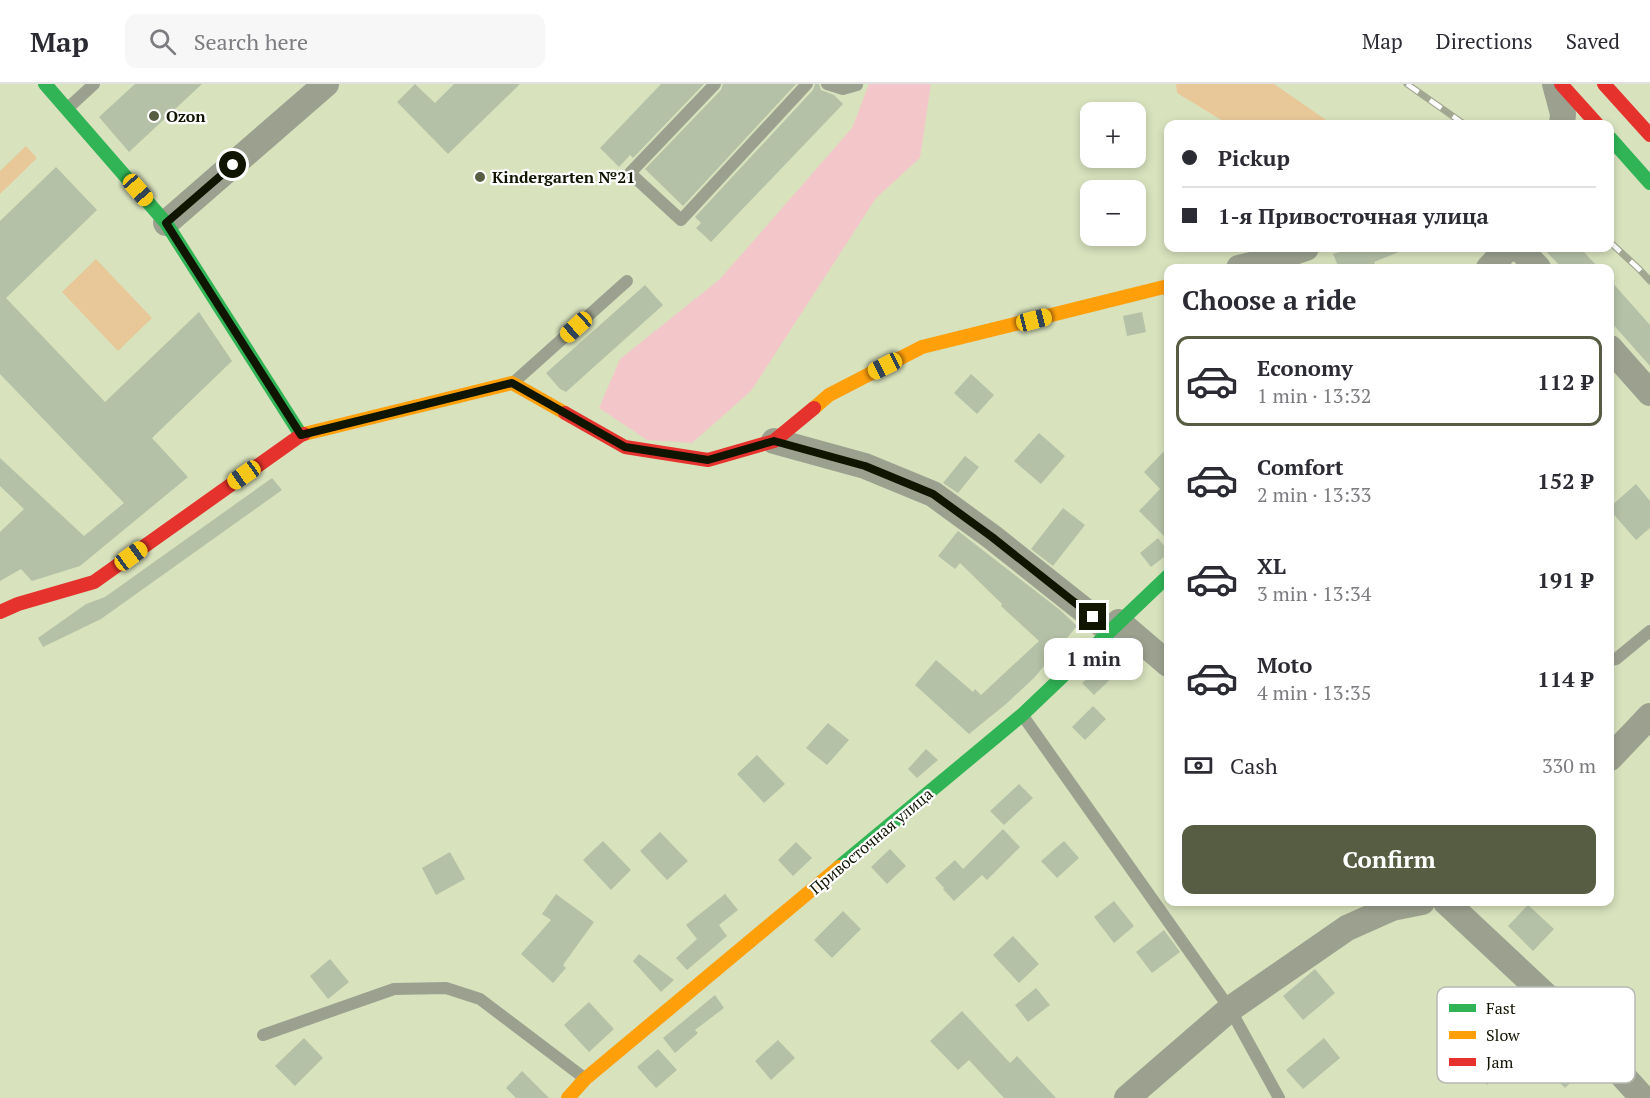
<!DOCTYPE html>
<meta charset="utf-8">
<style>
:root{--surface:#fff;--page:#f7f7f7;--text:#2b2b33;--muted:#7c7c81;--line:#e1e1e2;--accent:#565d42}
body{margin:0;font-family:"PT Serif",serif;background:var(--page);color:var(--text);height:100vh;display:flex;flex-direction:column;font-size:22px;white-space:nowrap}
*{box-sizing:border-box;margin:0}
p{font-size:20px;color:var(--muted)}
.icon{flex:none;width:33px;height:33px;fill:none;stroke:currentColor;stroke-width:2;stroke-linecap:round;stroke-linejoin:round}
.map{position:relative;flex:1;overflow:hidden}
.panel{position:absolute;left:1164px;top:180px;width:450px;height:642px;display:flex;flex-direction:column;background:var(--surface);border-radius:12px;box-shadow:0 3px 9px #0003}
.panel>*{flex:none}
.top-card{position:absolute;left:1164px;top:36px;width:450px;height:132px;border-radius:12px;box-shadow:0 3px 9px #0003;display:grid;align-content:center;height:132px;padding:0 18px;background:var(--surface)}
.fabs{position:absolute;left:1080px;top:18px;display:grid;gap:12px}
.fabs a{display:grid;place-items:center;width:66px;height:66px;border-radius:12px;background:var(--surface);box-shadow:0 3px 9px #0003;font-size:30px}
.end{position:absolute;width:27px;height:27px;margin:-14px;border:8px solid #101500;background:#fff;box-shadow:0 0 0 3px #fff}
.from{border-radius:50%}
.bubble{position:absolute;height:42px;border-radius:12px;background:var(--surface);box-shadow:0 3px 9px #0003;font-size:20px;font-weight:800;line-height:42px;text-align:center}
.car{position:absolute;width:18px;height:36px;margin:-18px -9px;border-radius:8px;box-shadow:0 0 4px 2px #0007;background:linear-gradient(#f5c518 24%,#345 0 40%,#f5c518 0 76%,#345 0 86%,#f5c518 0)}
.top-card b{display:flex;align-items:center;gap:21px;height:57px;font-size:22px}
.top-card b+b{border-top:2px solid var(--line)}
.top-card i{width:15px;height:15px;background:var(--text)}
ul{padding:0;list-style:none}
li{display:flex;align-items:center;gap:18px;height:90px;margin:0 12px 9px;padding:0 6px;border:3px solid transparent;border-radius:12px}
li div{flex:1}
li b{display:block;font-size:22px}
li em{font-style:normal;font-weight:800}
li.current{border-color:var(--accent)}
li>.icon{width:54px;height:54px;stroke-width:1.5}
h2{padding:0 18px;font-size:27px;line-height:72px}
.pay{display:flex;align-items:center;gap:15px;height:66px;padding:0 18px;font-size:22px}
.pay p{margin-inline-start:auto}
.action{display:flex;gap:12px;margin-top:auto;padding:12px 18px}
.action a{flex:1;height:69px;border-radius:12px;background:var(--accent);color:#fff;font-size:24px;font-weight:800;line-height:69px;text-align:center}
header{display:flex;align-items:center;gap:36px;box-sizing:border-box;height:84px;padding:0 30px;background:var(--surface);border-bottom:2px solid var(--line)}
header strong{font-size:28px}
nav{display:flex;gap:33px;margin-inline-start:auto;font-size:21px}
.search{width:420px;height:54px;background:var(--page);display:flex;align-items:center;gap:15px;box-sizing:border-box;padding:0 21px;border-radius:12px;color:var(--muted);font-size:22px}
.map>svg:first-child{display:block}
.green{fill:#e8c899}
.water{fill:#f3c7c9}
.building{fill:#b4c1a6}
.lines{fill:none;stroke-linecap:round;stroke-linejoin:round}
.lane{stroke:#9ca18f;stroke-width:12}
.street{stroke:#9ca18f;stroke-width:26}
.fast{stroke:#30b455;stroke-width:14}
.slow{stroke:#ff9f0a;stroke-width:14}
.jam{stroke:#e5322d;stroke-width:14}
.rail-casing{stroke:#a2a792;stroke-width:7}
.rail{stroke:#fff;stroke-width:4.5;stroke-dasharray:14;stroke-linecap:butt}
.route{stroke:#101500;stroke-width:8}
.poi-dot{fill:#565d42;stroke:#fff;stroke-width:2}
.labels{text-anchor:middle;stroke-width:4.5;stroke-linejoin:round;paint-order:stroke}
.poi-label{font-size:16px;font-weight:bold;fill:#101500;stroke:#fff;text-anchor:start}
.street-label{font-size:16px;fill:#101500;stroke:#fff}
.key{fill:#fff;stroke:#b7b9b2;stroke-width:1.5}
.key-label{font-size:16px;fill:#101500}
</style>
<header>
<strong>Map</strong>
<div class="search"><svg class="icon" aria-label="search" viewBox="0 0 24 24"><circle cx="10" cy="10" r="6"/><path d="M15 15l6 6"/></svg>Search here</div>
<nav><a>Map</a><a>Directions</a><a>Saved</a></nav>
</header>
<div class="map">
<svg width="1650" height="1014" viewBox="0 0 1650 1014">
<rect width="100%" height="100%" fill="#d8e2bd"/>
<!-- green -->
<path class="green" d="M1176,0h98l58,40h-104l-51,-31z
M26,62l11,12 -37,36v-23z
M96,175l56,59 -34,33 -56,-59z"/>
<!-- water -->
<path class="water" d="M869,0h62l-11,74 -44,40 -125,193 -59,52 -45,-3 -48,-32 21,-49 100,-80 132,-151z"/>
<!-- building -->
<path class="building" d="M135,0h67l-73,68 -30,-35z
M415,0l20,19 19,-19h66l-72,70 -51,-52z
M661,0h43l-71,74 -3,-3 -11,12 -19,-19z
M723,0h73l-113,122 -38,-37 76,-79z
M815,0h4l2,6 13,5 9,9 -132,138 -15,-14 5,-5 -6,-6 118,-127z
M56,83l41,43 -91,88 99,104 94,-90 33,49 -80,77 36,39 -108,89 -48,15 -11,-12 -21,12v-49l24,-23 -24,-23v-28l84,78 40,-33 -124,-129v-153z
M1351,164h58l-35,14 3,6h-38l-6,-14z
M1543,164h37l19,20h-37z
M1610,196l40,45v41l-40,-45z
M645,201l18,20 -97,87 -6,-3 -14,-16z
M1142,228l4,20 -19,4 -4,-20z
M971,290l23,21 -17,19 -23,-21z
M1039,349l26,23 -24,28 -27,-23z
M1168,363v93l-29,-29 21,-22 -16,-17z
M965,372l14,11 -21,26 -15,-10z
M272,394l10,12 -181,129 -58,28 -5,-9 48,-34 19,-7z
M1636,400l14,17v27l-14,12 -26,-30v-3z
M1063,424l22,17 -32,41 -22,-17z
M958,447l102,79 17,16 -43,52 -28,26 -37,30 -54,-49 21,-25 37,32 2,-3 6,6 58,-54 -38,-35 1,-2 -42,-41 -5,6 -17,-13z
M1158,454l10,13v3l-17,13 -11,-14z
M1110,574l11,11 -27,26 -12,-12z
M1093,622l13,13 -21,21 -13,-13z
M828,639l21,17 -22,25 -21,-17z
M926,665l12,11 -21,18 -9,-9z
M757,671l28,29 -21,19 -27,-29z
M1019,700l14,14 -29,27 -14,-14z
M1003,745l17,18 -33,33 -5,-5 -28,26 -11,-12 1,-1 -9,-10 20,-18 8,9z
M660,748l28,29 -21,19 -27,-29z
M603,757l28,29 -20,20 -28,-30z
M1064,757l15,17 -22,20 -16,-17z
M796,758l16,16 -19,18 -15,-16z
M890,765l16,17 -19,18 -16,-17z
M450,768l15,27 -29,16 -14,-27z
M556,810l38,28 -31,43 3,3 -13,15 -32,-29 30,-34 -9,-6z
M725,810l13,16 -19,15 8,11 -40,34 -11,-12 21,-19 -11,-14z
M1114,817l20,25 -20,17 -20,-26z
M1528,821l26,24 -21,22 -25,-25z
M843,827l18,18 -29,29 -18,-18z
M1164,846l16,22 -28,21 -16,-21z
M1013,852l26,28 -20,19 -26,-28z
M639,870l35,26 -13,12 -28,-31z
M330,875l19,23 -21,17 -18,-23z
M1315,885l20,24 -32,27 -20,-24z
M1036,904l14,17 -22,17 -13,-17z
M715,911l9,13 -29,22 3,3 -23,20 -12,-15z
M589,918l25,27 -25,23 -25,-27z
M962,927l48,52 7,-7 39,42h-52l-35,-38 -11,10 -28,-29z
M1481,946l30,34 -24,21 -29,-34z
M304,954l19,20 -28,28 -20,-20z
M1324,954l16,20 -37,31 -17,-19z
M778,956l17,18 -24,22 -16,-19z
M1571,957l20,22 -26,25 -21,-21z
M658,965l19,21 -21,18 -19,-21z
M522,987l27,27h-33l-10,-10z"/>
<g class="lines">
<!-- lane -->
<path class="lane" d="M715,0l-85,89 51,47 126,-136
M827,0l16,5 14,-4
M68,24l26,-24
M513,299l114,-102
M1610,576l6,-1 34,-28
M1023,632l207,293 49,89
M263,951l131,-46 52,-1 34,11 103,78"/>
<!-- street -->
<path class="street" d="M1555,0l8,30 -1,10
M166,139l160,-139
M1519,164l19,20
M1239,184l29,-7 38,-13
M1489,184l19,-20
M1610,264l40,45
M774,357l91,25 68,28 59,43 117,93
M1119,538l49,42
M1610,674l40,-42
M1446,818l126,118 71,78
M1127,1014l103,-89 117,-81 45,-20 30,-6"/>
<!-- fast -->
<path class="fast" d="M45,0l121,139 135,212
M1610,54l40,45
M839,783l183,-152 146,-139"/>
<!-- slow -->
<path class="slow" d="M814,324l15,-13 93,-48 246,-61
M304,350l208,-51 53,30
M568,1014l17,-19 254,-212"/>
<!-- jam -->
<path class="jam" d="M1561,0l36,40
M1604,0l46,51
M565,329l60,34 83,13 66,-19 40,-33
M0,528l18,-8 76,-22 207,-147 3,-1"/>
<!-- rail casing -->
<g class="rail-casing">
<path id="rail" d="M1407,0l57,40
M1610,158l29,27 11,12"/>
</g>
<!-- rail -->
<use href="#rail" class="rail"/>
</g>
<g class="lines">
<!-- route -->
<path class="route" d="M233,81l-67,58 135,212 211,-52 113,64 83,13 66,-19 91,25 68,28 59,43 101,80"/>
</g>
<!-- markers -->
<g class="poi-dot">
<circle cx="154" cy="32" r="6"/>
<circle cx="480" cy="93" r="6"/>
</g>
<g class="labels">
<!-- poi labels -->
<g class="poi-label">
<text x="166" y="38">Ozon</text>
<text x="492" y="99">Kindergarten №21</text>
</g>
<!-- street labels -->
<g class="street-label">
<text transform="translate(871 757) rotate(-40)" y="6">Привосточная улица</text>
</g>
</g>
<!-- legend -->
<rect x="1437" y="903" width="198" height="96" rx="9" class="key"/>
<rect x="1449" y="920" width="27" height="8" fill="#30b455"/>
<rect x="1449" y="947" width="27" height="8" fill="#ff9f0a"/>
<rect x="1449" y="974" width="27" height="8" fill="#e5322d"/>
<g class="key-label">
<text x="1486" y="930">Fast</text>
<text x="1486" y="957">Slow</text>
<text x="1486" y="984">Jam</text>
</g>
</svg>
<div class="fabs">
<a>+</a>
<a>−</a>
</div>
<i class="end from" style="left:233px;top:81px"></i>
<i class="end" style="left:1093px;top:533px"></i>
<div class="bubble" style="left:1044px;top:554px;width:99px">1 min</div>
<i class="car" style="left:138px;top:106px;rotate:139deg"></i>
<i class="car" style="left:1034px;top:236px;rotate:76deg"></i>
<i class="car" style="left:576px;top:243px;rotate:228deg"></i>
<i class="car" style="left:885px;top:282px;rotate:243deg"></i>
<i class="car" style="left:244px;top:391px;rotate:235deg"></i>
<i class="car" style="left:131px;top:472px;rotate:54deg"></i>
<div class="top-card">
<b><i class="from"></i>Pickup</b>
<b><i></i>1-я Привосточная улица</b>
</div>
<section class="panel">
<h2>Choose a ride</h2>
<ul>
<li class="current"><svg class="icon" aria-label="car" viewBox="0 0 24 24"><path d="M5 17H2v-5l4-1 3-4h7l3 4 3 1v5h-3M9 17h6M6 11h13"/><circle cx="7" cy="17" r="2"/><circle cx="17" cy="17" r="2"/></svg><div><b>Economy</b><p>1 min · 13:32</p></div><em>112 ₽</em></li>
<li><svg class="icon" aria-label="car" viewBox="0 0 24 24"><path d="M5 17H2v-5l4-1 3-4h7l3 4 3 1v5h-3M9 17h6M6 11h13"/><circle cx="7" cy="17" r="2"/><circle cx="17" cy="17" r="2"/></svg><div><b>Comfort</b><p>2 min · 13:33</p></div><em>152 ₽</em></li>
<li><svg class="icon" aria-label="car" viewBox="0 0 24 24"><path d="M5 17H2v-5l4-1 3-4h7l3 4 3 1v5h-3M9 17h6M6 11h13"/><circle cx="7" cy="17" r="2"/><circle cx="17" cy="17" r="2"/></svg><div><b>XL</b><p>3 min · 13:34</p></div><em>191 ₽</em></li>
<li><svg class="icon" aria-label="car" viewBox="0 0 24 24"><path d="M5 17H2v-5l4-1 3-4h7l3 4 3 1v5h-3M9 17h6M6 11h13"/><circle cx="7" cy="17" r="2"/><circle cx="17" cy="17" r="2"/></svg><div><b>Moto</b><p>4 min · 13:35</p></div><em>114 ₽</em></li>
</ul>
<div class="pay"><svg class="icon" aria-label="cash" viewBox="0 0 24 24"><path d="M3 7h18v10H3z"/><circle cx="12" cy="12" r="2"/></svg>Cash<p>330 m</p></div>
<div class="action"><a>Confirm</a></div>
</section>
</div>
